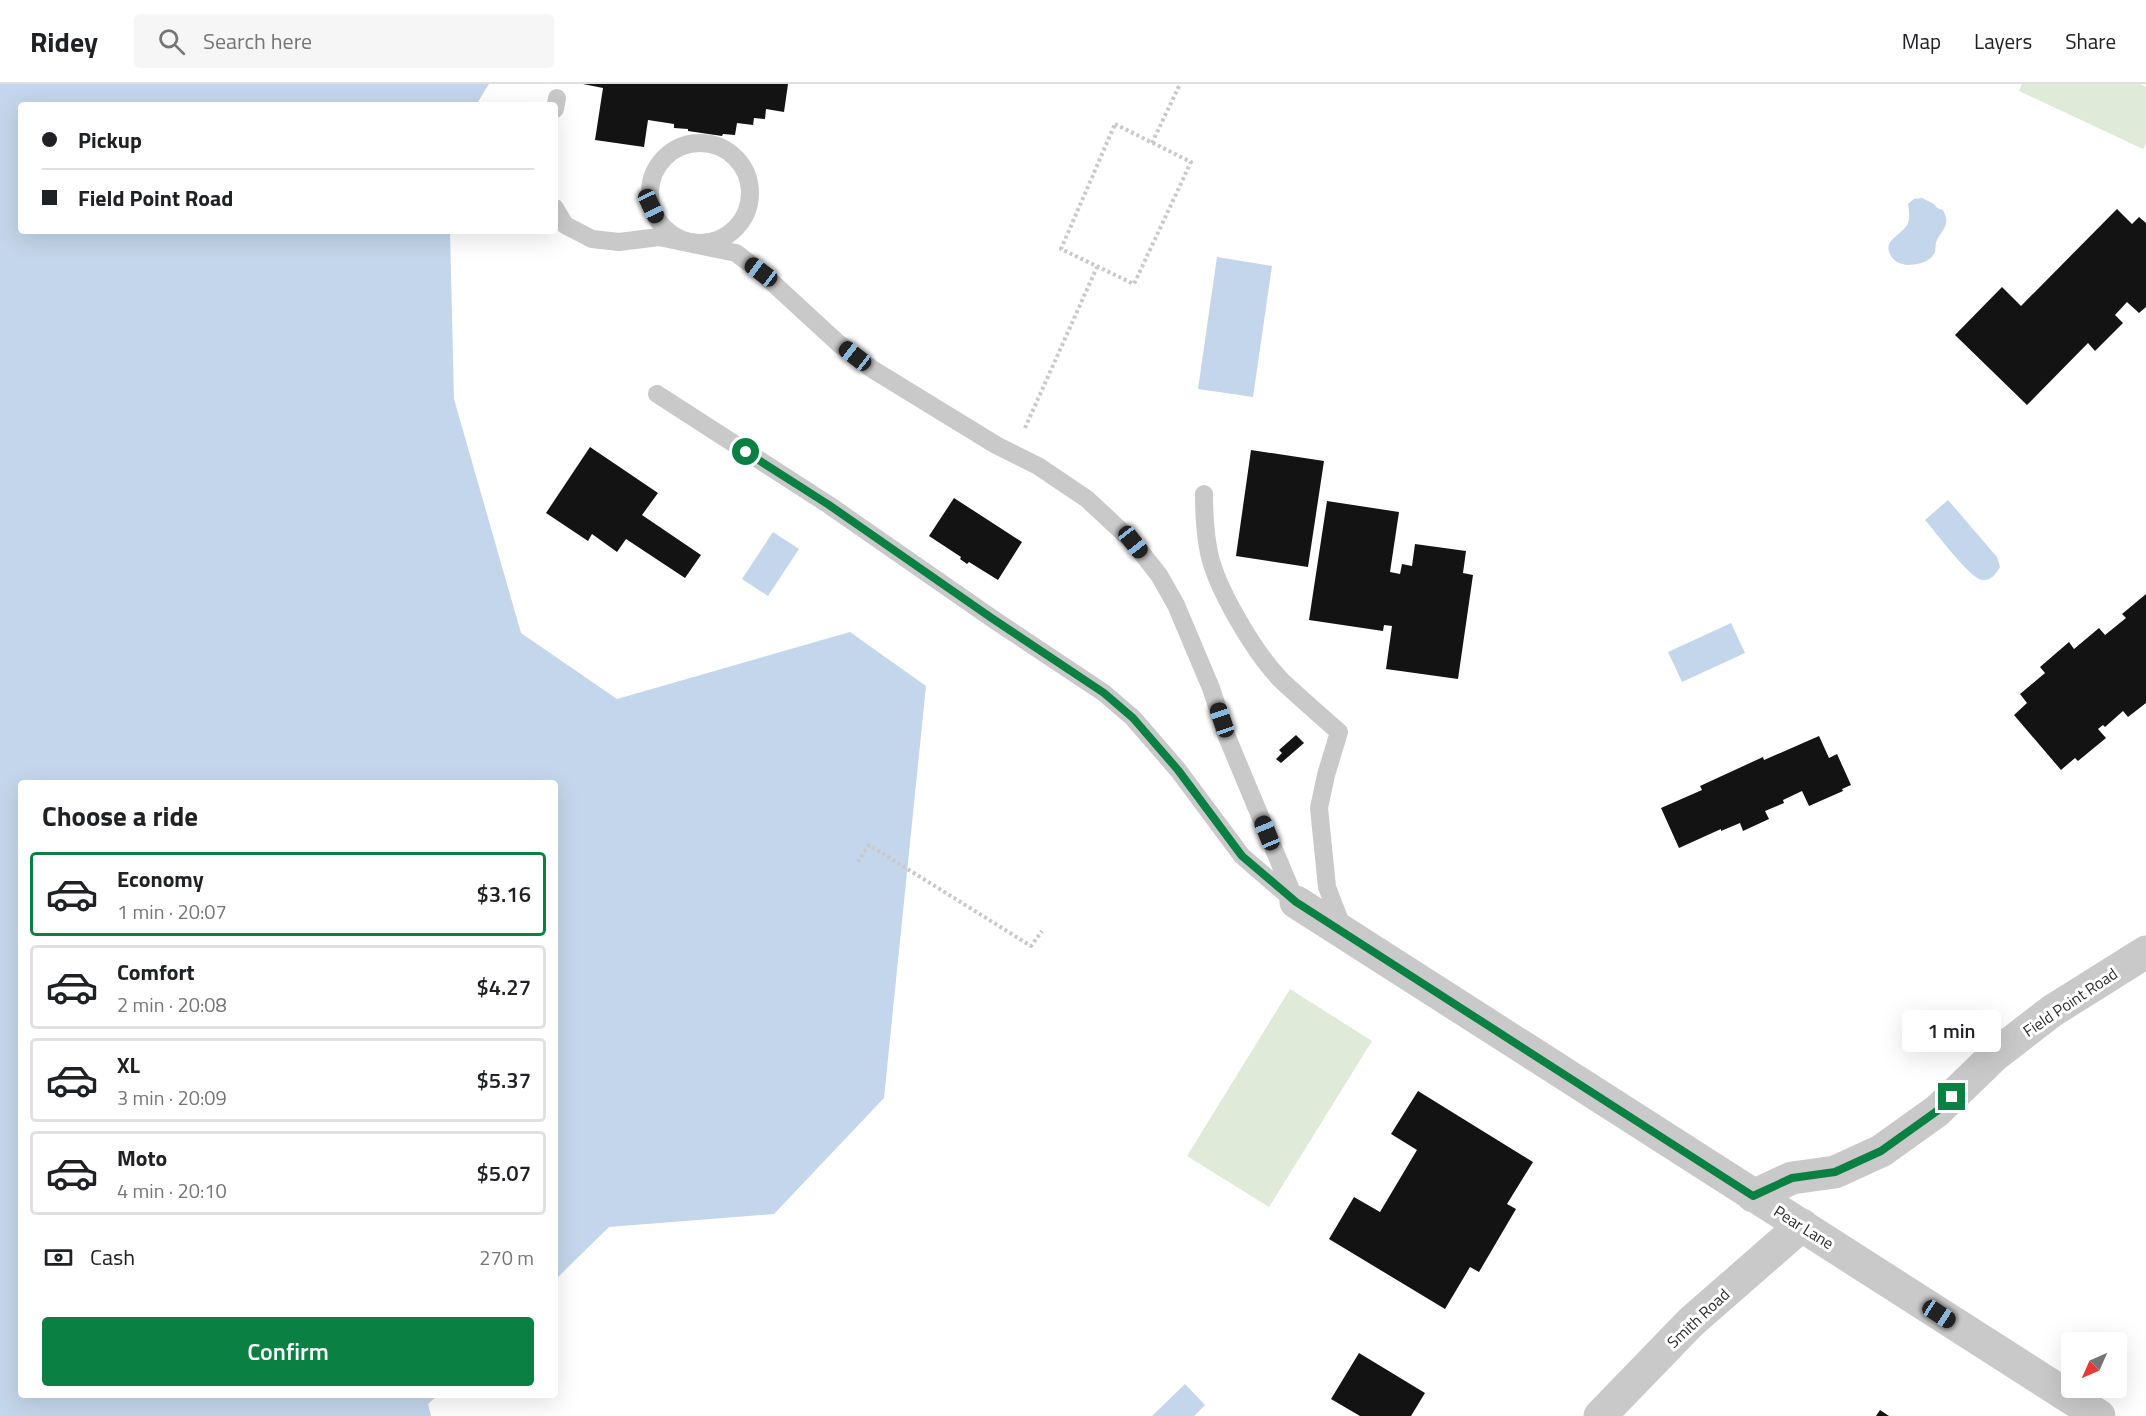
<!DOCTYPE html>
<meta charset="utf-8">
<style>
:root{--surface:#fff;--page:#f6f6f6;--text:#202124;--muted:#757577;--line:#e0e0e0;--accent:#0b8043}
body{margin:0;font-family:"Titillium Web",sans-serif;background:var(--page);color:var(--text);height:100vh;display:flex;flex-direction:column;font-size:22px;white-space:nowrap}
*{box-sizing:border-box;margin:0}
p{font-size:20px;color:var(--muted)}
.icon{flex:none;width:33px;height:33px;fill:none;stroke:currentColor;stroke-width:2;stroke-linecap:round;stroke-linejoin:round}
.map{position:relative;flex:1;overflow:hidden}
.panel{position:absolute;left:18px;top:696px;width:540px;height:618px;display:flex;flex-direction:column;background:var(--surface);border-radius:6px;box-shadow:0 6px 24px #0002}
.panel>*{flex:none}
.top-card{position:absolute;left:18px;top:18px;width:540px;height:132px;border-radius:6px;box-shadow:0 6px 24px #0002;display:grid;align-content:center;height:132px;padding:0 24px;background:var(--surface)}
.needle{width:39px;rotate:225deg}
.tools{position:absolute;left:2061px;top:1248px;display:grid;gap:12px}
.tools a{display:grid;place-items:center;width:66px;height:66px;border-radius:6px;background:var(--surface);box-shadow:0 6px 24px #0002;font-size:30px}
.end{position:absolute;width:27px;height:27px;margin:-14px;border:8px solid #0b8043;background:#fff;box-shadow:0 0 0 3px #fff}
.from{border-radius:50%}
.bubble{position:absolute;height:42px;border-radius:6px;background:var(--surface);box-shadow:0 6px 24px #0002;font-size:20px;font-weight:600;line-height:42px;text-align:center}
.car{position:absolute;width:18px;height:36px;margin:-18px -9px;border-radius:8px;box-shadow:0 0 4px 2px #0007;background:linear-gradient(#222 24%,#8ab4d8 0 40%,#222 0 76%,#8ab4d8 0 86%,#222 0)}
.top-card b{display:flex;align-items:center;gap:21px;height:57px;font-size:22px}
.top-card b+b{border-top:2px solid var(--line)}
.top-card i{width:15px;height:15px;background:var(--text)}
ul{padding:0;list-style:none}
li{display:flex;align-items:center;gap:18px;height:84px;margin:0 12px 9px;padding:0 12px;border:3px solid var(--line);border-radius:6px}
li div{flex:1}
li b{display:block;font-size:22px}
li em{font-style:normal;font-weight:600}
li.active{border-color:var(--accent)}
li>.icon{width:54px;height:54px;stroke-width:1.5}
h2{padding:0 24px;font-size:27px;line-height:72px}
.pay{display:flex;align-items:center;gap:15px;height:66px;padding:0 24px;font-size:22px}
.pay p{margin-inline-start:auto}
.action{display:flex;gap:12px;margin-top:auto;padding:12px 24px}
.action a{flex:1;height:69px;border-radius:6px;background:var(--accent);color:#fff;font-size:24px;font-weight:600;line-height:69px;text-align:center}
header{display:flex;align-items:center;gap:36px;box-sizing:border-box;height:84px;padding:0 30px;background:var(--surface);border-bottom:2px solid var(--line)}
header strong{font-size:28px}
nav{display:flex;gap:33px;margin-inline-start:auto;font-size:21px}
.search{width:420px;height:54px;background:var(--page);display:flex;align-items:center;gap:15px;box-sizing:border-box;padding:0 21px;border-radius:6px;color:var(--muted);font-size:22px}
.map>svg:first-child{display:block}
.green{fill:#dfead8}
.water{fill:#c4d6eb}
.building{fill:#131313}
.lines{fill:none;stroke-linecap:round;stroke-linejoin:round}
.path{stroke:#c9c9c9;stroke-width:4;stroke-dasharray:3 3;stroke-linecap:butt}
.service{stroke:#c9c9c9;stroke-width:18}
.minor{stroke:#c9c9c9;stroke-width:33}
.route{stroke:#0b8043;stroke-width:8}
.labels{text-anchor:middle;stroke-width:6;stroke-linejoin:round;paint-order:stroke}
.street-label{font-size:16px;fill:#2c2c2c;stroke:#fff}
</style>
<header>
<strong>Ridey</strong>
<div class="search"><svg class="icon" aria-label="search" viewBox="0 0 24 24"><circle cx="10" cy="10" r="6"/><path d="M15 15l6 6"/></svg>Search here</div>
<nav><a>Map</a><a>Layers</a><a>Share</a></nav>
</header>
<div class="map">
<svg width="2146" height="1332" viewBox="0 0 2146 1332">
<rect width="100%" height="100%" fill="#fff"/>
<!-- green -->
<path class="green" d="M2022,0h118l6,3v56l-3,6 -124,-58z
M1290,905l82,52 -103,166 -82,-51z"/>
<!-- water -->
<path class="water" d="M0,0h489l-13,21h-455v126h429l4,168 67,234 96,66 233,-67 76,54 -42,412 -110,116 -165,13 -54,53v-497h-534v612h417l-10,9 3,12h-431z
M1922,114l12,6 3,4 6,2c7,13 2,17 -5,28 -3,4 -2,9 -3,14 -4,10 -18,13 -28,13 -6,-1 -13,-3 -16,-9 -10,-16 12,-21 17,-33 2,-7 1,-12 0,-19l6,-5z
M1217,173l55,9 -19,131 -55,-8z
M1948,416l49,57 3,10c-4,7 -9,14 -18,13 -12,-1 -47,-49 -57,-60z
M773,448l26,17 -31,47 -26,-17z
M1731,539l14,30 -63,29 -14,-30z
M1185,1300l20,21 -11,11h-42z"/>
<!-- building -->
<path class="building" d="M583,0h205l-4,28 -18,-3 -1,10 -11,-1 -1,7 -16,-2 -2,12 -12,-1 -1,2 -34,-5v-2l-14,-1v-4l-26,-4 -4,27 -49,-7 8,-52z
M2117,125l15,15 7,-7 7,6v84l-7,6 -12,-11 -12,13 8,8 -28,28 -7,-8 -61,62 -72,-70 47,-48 19,19z
M590,363l68,46 -16,22 59,40 -16,23 -59,-39 -9,13 -25,-18 -4,7 -42,-28z
M1251,366l73,11 -16,106 -72,-11z
M954,414l68,44 -24,38 -29,-18 -2,2 -7,-5 1,-2 -32,-21z
M1327,417l72,11 -9,60 10,2 2,-10 10,2 3,-22 51,7 -3,22 10,2 -15,104 -72,-10 6,-43 -8,-1 -1,6 -74,-11z
M2146,510v109l-18,14 -5,-6 -18,16 -2,-2 -5,4 8,9 -28,23 -3,-3 -14,12 -47,-55 13,-12 -7,-9 25,-21 -5,-6 29,-25 5,7 25,-21 6,7 21,-17 -4,-4z
M1296,651l8,8 -23,20 -5,-4 6,-6 -3,-3z
M1819,652l10,22 8,-4 14,31 -9,4 1,2 -34,15 -7,-15 -19,9 1,3 -19,8 4,8 -26,12 -3,-8 -19,8v-2l-42,19 -18,-40 41,-18 -2,-4 63,-29 1,3z
M1418,1007l115,71 -26,42 9,5 -37,63 -9,-5 -25,42 -116,-70 25,-42 26,15 37,-62 -26,-16z
M1359,1269l66,40 -14,23h-51l-29,-17z
M1880,1326l9,6h-13z"/>
<g class="lines">
<!-- path -->
<path class="path" d="M1115,40l76,38 -57,122 -73,-35z
M1152,59l28,-59
M1025,344l72,-161
M858,778l11,-17 162,101 11,-15"/>
<!-- service -->
<path class="service" d="M555,25l2,-11
M650 109a50 50 0 1 1 100 0a50 50 0 1 1-100 0Z
M555,124l10,17 27,14 27,3 40,-5 77,16 25,19 77,71 34,26 124,76 42,21 49,33 46,43 26,33 17,30 35,83 16,49 69,165
M657,310l172,111 164,114 111,74 29,25 45,52 64,86 50,43
M1204,410c0,20 1,39 5,59 8,37 46,100 72,127 19,18 39,35 58,52l-13,43 -7,33 8,79 16,42"/>
<!-- minor -->
<path class="minor" d="M1296,818l803,514
M1753,1112l39,-18 43,-6 46,-21 56,-40 58,-56 57,-44 94,-59
M1600,1332l91,-94 111,-97"/>
</g>
<g class="lines">
<!-- route -->
<path class="route" d="M746,368l83,53 164,114 111,74 29,25 45,52 64,86 54,46 457,294 39,-18 43,-6 46,-21 56,-40 15,-14"/>
</g>
<g class="labels">
<!-- street labels -->
<g class="street-label">
<text transform="translate(2070 918) rotate(-34)" y="6">Field Point Road</text>
<text transform="translate(1804 1143) rotate(32)" y="6">Pear Lane</text>
<text transform="translate(1698 1234) rotate(-43)" y="6">Smith Road</text>
</g>
</g>
</svg>
<div class="tools">
<a><svg class="needle" viewBox="-14 -14 28 28"><path d="M0-13l5 13h-10z" fill="#e53935"/><path d="M0 13l5-13h-10z" fill="#757577"/></svg></a>
</div>
<i class="end from" style="left:746px;top:368px"></i>
<i class="end" style="left:1952px;top:1013px"></i>
<div class="bubble" style="left:1902px;top:926px;width:99px">1 min</div>
<i class="car" style="left:651px;top:122px;rotate:155deg"></i>
<i class="car" style="left:761px;top:188px;rotate:307deg"></i>
<i class="car" style="left:855px;top:272px;rotate:308deg"></i>
<i class="car" style="left:1133px;top:458px;rotate:142deg"></i>
<i class="car" style="left:1222px;top:636px;rotate:341deg"></i>
<i class="car" style="left:1267px;top:749px;rotate:338deg"></i>
<i class="car" style="left:1939px;top:1230px;rotate:123deg"></i>
<div class="top-card">
<b><i class="from"></i>Pickup</b>
<b><i></i>Field Point Road</b>
</div>
<section class="panel">
<h2>Choose a ride</h2>
<ul>
<li class="active"><svg class="icon" aria-label="car" viewBox="0 0 24 24"><path d="M5 17H2v-5l4-1 3-4h7l3 4 3 1v5h-3M9 17h6M6 11h13"/><circle cx="7" cy="17" r="2"/><circle cx="17" cy="17" r="2"/></svg><div><b>Economy</b><p>1 min · 20:07</p></div><em>$3.16</em></li>
<li><svg class="icon" aria-label="car" viewBox="0 0 24 24"><path d="M5 17H2v-5l4-1 3-4h7l3 4 3 1v5h-3M9 17h6M6 11h13"/><circle cx="7" cy="17" r="2"/><circle cx="17" cy="17" r="2"/></svg><div><b>Comfort</b><p>2 min · 20:08</p></div><em>$4.27</em></li>
<li><svg class="icon" aria-label="car" viewBox="0 0 24 24"><path d="M5 17H2v-5l4-1 3-4h7l3 4 3 1v5h-3M9 17h6M6 11h13"/><circle cx="7" cy="17" r="2"/><circle cx="17" cy="17" r="2"/></svg><div><b>XL</b><p>3 min · 20:09</p></div><em>$5.37</em></li>
<li><svg class="icon" aria-label="car" viewBox="0 0 24 24"><path d="M5 17H2v-5l4-1 3-4h7l3 4 3 1v5h-3M9 17h6M6 11h13"/><circle cx="7" cy="17" r="2"/><circle cx="17" cy="17" r="2"/></svg><div><b>Moto</b><p>4 min · 20:10</p></div><em>$5.07</em></li>
</ul>
<div class="pay"><svg class="icon" aria-label="cash" viewBox="0 0 24 24"><path d="M3 7h18v10H3z"/><circle cx="12" cy="12" r="2"/></svg>Cash<p>270 m</p></div>
<div class="action"><a>Confirm</a></div>
</section>
</div>
